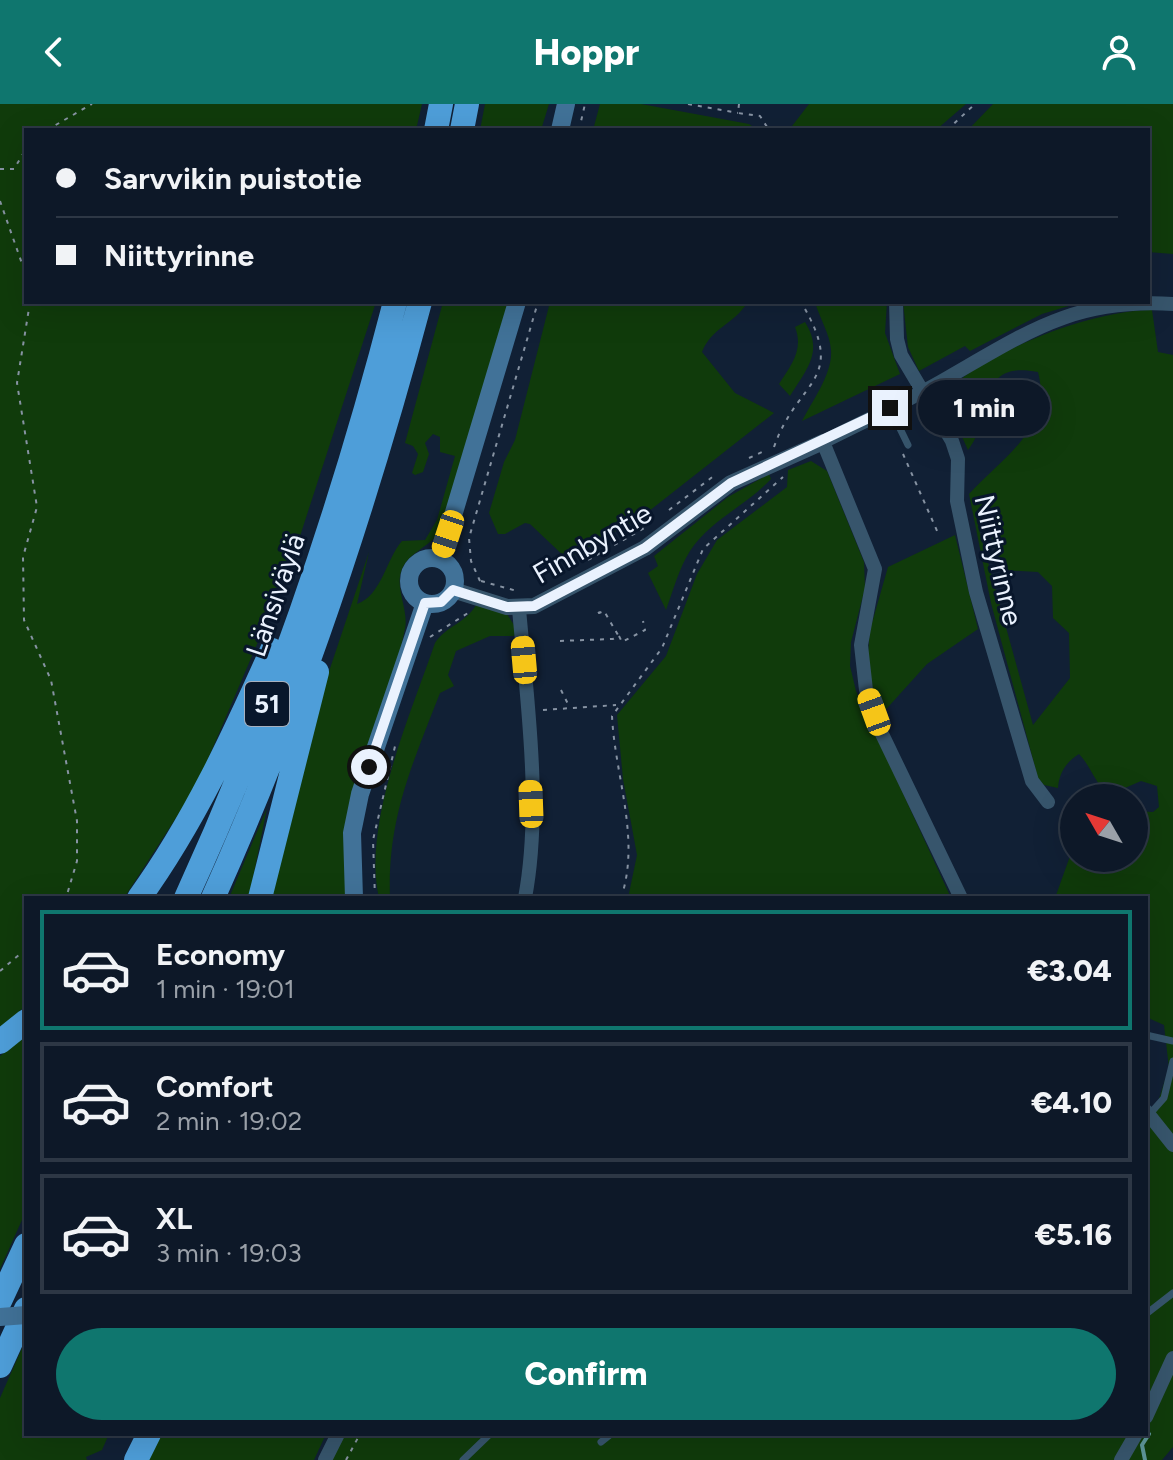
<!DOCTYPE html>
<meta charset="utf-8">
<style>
:root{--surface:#0d1828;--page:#162130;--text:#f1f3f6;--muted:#9aa0a8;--line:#2d3745;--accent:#0f766e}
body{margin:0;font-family:Figtree,sans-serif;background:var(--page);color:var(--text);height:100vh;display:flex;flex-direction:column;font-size:30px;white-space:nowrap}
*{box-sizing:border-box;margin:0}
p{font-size:26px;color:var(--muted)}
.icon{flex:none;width:44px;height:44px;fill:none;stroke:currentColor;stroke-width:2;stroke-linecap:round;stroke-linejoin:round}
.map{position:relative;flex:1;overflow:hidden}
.drawer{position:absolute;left:24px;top:792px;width:1124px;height:540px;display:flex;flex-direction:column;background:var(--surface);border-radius:0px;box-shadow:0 8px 32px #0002,0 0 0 2px var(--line)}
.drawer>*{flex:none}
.guide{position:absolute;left:24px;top:24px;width:1126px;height:176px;border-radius:0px;box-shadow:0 8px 32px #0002,0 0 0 2px var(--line);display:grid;align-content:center;height:176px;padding:0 32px;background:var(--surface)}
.needle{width:52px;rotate:309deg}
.buttons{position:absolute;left:1060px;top:680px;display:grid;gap:16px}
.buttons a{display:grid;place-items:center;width:88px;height:88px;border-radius:50%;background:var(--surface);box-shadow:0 8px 32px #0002,0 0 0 2px var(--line);font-size:40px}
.end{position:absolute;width:36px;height:36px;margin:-18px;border:10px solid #eaf2fe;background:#111;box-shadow:0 0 0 4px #111}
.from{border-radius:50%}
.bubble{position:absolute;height:56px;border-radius:28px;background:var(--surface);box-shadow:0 8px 32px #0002,0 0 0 2px var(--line);font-size:26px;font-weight:800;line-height:56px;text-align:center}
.car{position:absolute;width:24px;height:48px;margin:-24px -12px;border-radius:10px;box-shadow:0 0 6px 2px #0007;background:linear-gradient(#f5c518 24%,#345 0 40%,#f5c518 0 76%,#345 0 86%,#f5c518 0)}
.guide b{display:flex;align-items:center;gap:28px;height:76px;font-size:30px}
.guide b+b{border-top:2px solid var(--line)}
.guide i{width:20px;height:20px;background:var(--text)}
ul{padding:14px 0 0;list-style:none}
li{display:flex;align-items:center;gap:24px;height:120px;margin:0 16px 12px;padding:0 16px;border:4px solid var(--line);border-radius:0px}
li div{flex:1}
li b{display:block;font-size:30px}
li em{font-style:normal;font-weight:800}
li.current{border-color:var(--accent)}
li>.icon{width:72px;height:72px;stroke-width:1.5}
.cta{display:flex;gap:16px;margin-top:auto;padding:16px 32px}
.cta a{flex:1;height:92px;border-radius:48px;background:var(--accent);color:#fff;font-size:32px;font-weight:800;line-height:92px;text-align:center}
header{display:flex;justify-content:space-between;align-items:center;height:104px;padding:0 32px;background:var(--accent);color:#fff;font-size:36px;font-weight:800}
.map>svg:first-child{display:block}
.green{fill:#103b0b;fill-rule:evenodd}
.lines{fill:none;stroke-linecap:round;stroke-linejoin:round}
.stream{stroke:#5d9499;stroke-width:4}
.path{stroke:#8793a3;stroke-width:2;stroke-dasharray:4 6;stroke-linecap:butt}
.service{stroke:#37556c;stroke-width:7}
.minor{stroke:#37556c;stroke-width:14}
.tertiary{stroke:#37556c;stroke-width:16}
.secondary{stroke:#417298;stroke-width:18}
.motorway{stroke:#4e9ed9;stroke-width:24}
.secondary-bridge{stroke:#417298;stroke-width:18}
.route{stroke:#eaf2fe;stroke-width:10}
.labels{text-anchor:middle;stroke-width:6;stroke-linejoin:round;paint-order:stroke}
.shield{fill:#08162b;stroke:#a6b0bf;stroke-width:2}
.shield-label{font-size:26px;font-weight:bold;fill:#eaf2fe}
.street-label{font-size:28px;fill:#eaf2fe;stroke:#08162b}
</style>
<header><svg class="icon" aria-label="back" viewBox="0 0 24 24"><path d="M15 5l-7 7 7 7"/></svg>Hoppr<svg class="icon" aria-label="person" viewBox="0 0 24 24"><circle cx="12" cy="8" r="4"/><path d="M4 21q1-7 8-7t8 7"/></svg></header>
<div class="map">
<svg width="1173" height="1356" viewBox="0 0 1173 1356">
<rect width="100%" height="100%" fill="#112035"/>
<!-- green -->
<path class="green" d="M0,0h422l-6,26h-390v172h350l-86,265 -94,220 -72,111h-98v107l-26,25z
M485,0h64l-8,26h-61z
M600,0h41l108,20 9,6h-165z
M809,0h157l-30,26h-147z
M993,0h180v150l-25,-2v-122h-180z
M443,198h66l-69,229c-10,16 -31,21 -38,38 -8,18 7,41 3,60 -20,98 -69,161 -58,269h-79l33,-143 68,-203 -12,52c25,-9 29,-45 45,-63l23,-1 12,-20 18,-64 -15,-4v-15l-7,-3 -8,9 4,11 -6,18 -8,3 -3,-2 6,-19 -5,-8 -8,-3z
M550,198h198c-16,24 -36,25 -46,50l33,41 39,20 -130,102 -77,44 -37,-35 -5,-1 -20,11h-7l-9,-21 15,-51 11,-22z
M815,198h72l-2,31 15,41 -98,47c10,-20 31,-48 29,-71 -1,-16 -12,-33 -16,-48z
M903,198h179l-40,12 -72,37 -5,-5 -46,25 -11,-24z
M1152,206l6,42 15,3v1092l-11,13h-831l13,-26h802v-319l7,2 16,-49 -5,-43 -18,-8v-119h-91l19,-53v13h60v-47l19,1 6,-5 -2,-21 -16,-5 -32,14c-15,-13 -17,-27 -30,-41 -13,8 -20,19 -21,34l-14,-3 -6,-7 -47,-175 -22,-109c34,-37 84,-66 69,-122 -64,-13 -43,45 -70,78l-25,-55c42,-44 149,-85 209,-85zM978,422l13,8 11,36 36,2 14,14 1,32 16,15 1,45 -37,47z
M805,218c19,30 1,48 -15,74l-11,-12c12,-19 25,-34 16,-57z
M811,357l16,10 37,91 1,26 -14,54 -1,24 6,25 95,207h-323l9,-43 -14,-76 -6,-64 49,-59 31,-82 20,-34 70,-53 1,-17z
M769,370l2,5c-25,27 -61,41 -81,72 -11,17 -17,40 -24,59l-18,-37 10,-7 -4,-10 74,-59z
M955,431l23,94 -51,35 -47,52 -13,-50 3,-36 18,-63z
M476,501l31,9 10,16 -3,6h-24l-34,15 -8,24 6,11 -14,7c-28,72 -53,126 -50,205h-11c-17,-74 32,-185 56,-255 11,-17 31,-20 41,-38z
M267,704l-18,90h-20z
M26,931v176l-26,58v-213z
M26,1235v95h83l-7,16 -16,7 1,3h-87v-62z
M159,1330h167l-12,26h-167z"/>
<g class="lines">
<!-- stream -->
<path class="stream" d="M1145,1356l-3,-15 7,-11"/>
<!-- path -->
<path class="path" d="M688,0l50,9
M739,0l-1,9 22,3 9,14
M47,26l45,-26
M579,26l6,-26
M947,26l28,-26
M0,65h14l12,-20
M0,97l26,74
M30,198l-13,81 20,124 -14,50 1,63 27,60 26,141v40l-11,37
M774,343c24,-69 75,-65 27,-145
M903,350l35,79
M749,354l13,-6
M669,406l46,-35
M588,456l60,-34
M480,477l-9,-20 -2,-23 69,-236
M481,477l36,10
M619,532l3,6 23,-12 -2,-9
M430,533l38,-24
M560,537l53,-2 5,-4 -14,-24 -5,2 -3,-6
M561,586l8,16
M543,606l73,-5
M375,794l-2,-58 23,-98
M621,794c20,-59 -6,-121 -9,-182l50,-68 41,-99 80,-72
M0,867l26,-22
M346,1356l14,-26"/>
<!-- service -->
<path class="service" d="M890,304l18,37
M1146,931l27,6
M1148,1012l16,-18 9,-37
M1146,1210l27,-21
M601,1338l10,-8
M463,1356l27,-26"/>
<!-- minor -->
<path class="minor" d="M896,198l1,37 4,16 51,86 6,18 -1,42 19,91 56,189 16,21
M519,505c8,91 23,198 6,289
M961,794l-79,-164 -16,-44 -5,-45 14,-76 -52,-127c42,-21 85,-41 126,-65 80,-46 127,-79 224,-73
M1146,1007l27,34
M1146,1313l27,-59
M325,1356l13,-26
M1121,1356l15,-26"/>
<!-- tertiary -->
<path class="tertiary" d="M453,486l54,17 27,-1 111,-58 86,-65 92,-41"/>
<!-- secondary -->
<path class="secondary" d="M560,26l6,-26
M409 477a23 23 0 1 1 46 0a23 23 0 1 1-46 0Z
M440,455l77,-257
M354,794l-2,-65 8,-39 65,-191"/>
<!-- motorway -->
<path class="motorway" d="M436,26l5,-26
M462,26l5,-26
M139,794c55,-76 95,-163 133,-248
M186,794c88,-192 156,-391 209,-596
M213,794c86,-191 153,-394 207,-596
M260,794l57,-226
M0,938l26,-21
M0,1197l26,-56
M0,1262l26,-57
M136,1356l13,-26"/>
<!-- secondary-bridge -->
<path class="secondary-bridge" d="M0,1213l26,-2"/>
</g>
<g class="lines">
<!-- route -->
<path class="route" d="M369,663l56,-164 16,-1 12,-12 54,17 27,-1 111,-58 86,-65 159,-75"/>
</g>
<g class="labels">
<!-- shield labels -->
<rect class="shield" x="245" y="578" width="44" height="44" rx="6"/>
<g class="shield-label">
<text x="267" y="609">51</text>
</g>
<!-- street labels -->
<g class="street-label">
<text transform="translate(592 439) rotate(-30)" y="10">Finnbyntie</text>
<text transform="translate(999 456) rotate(77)" y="10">Niittyrinne</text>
<text transform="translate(275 491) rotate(-71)" y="10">Länsiväylä</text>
</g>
</g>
</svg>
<div class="buttons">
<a><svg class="needle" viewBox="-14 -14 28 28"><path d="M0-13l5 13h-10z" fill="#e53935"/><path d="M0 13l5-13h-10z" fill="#9aa0a8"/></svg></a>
</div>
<i class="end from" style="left:369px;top:663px"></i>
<i class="end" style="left:890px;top:304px"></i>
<div class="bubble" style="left:918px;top:276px;width:132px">1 min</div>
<i class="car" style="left:448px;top:430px;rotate:198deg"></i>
<i class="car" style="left:524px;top:556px;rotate:355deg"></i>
<i class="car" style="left:874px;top:608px;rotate:340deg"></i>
<i class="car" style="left:531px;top:700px;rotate:358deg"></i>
<div class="guide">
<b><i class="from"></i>Sarvvikin puistotie</b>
<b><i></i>Niittyrinne</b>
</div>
<section class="drawer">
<ul>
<li class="current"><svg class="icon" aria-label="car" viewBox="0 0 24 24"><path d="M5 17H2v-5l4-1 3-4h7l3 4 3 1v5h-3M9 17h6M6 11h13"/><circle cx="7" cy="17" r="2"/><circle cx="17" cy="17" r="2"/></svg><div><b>Economy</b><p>1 min · 19:01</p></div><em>€3.04</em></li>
<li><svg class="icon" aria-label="car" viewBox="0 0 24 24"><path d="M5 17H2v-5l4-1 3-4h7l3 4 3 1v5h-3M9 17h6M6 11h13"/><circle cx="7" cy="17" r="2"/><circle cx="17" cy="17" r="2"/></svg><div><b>Comfort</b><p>2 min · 19:02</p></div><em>€4.10</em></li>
<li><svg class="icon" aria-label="car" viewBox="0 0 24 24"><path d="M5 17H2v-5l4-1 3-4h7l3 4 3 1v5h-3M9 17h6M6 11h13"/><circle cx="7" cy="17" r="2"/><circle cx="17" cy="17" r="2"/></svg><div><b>XL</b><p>3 min · 19:03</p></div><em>€5.16</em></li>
</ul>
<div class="cta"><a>Confirm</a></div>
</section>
</div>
